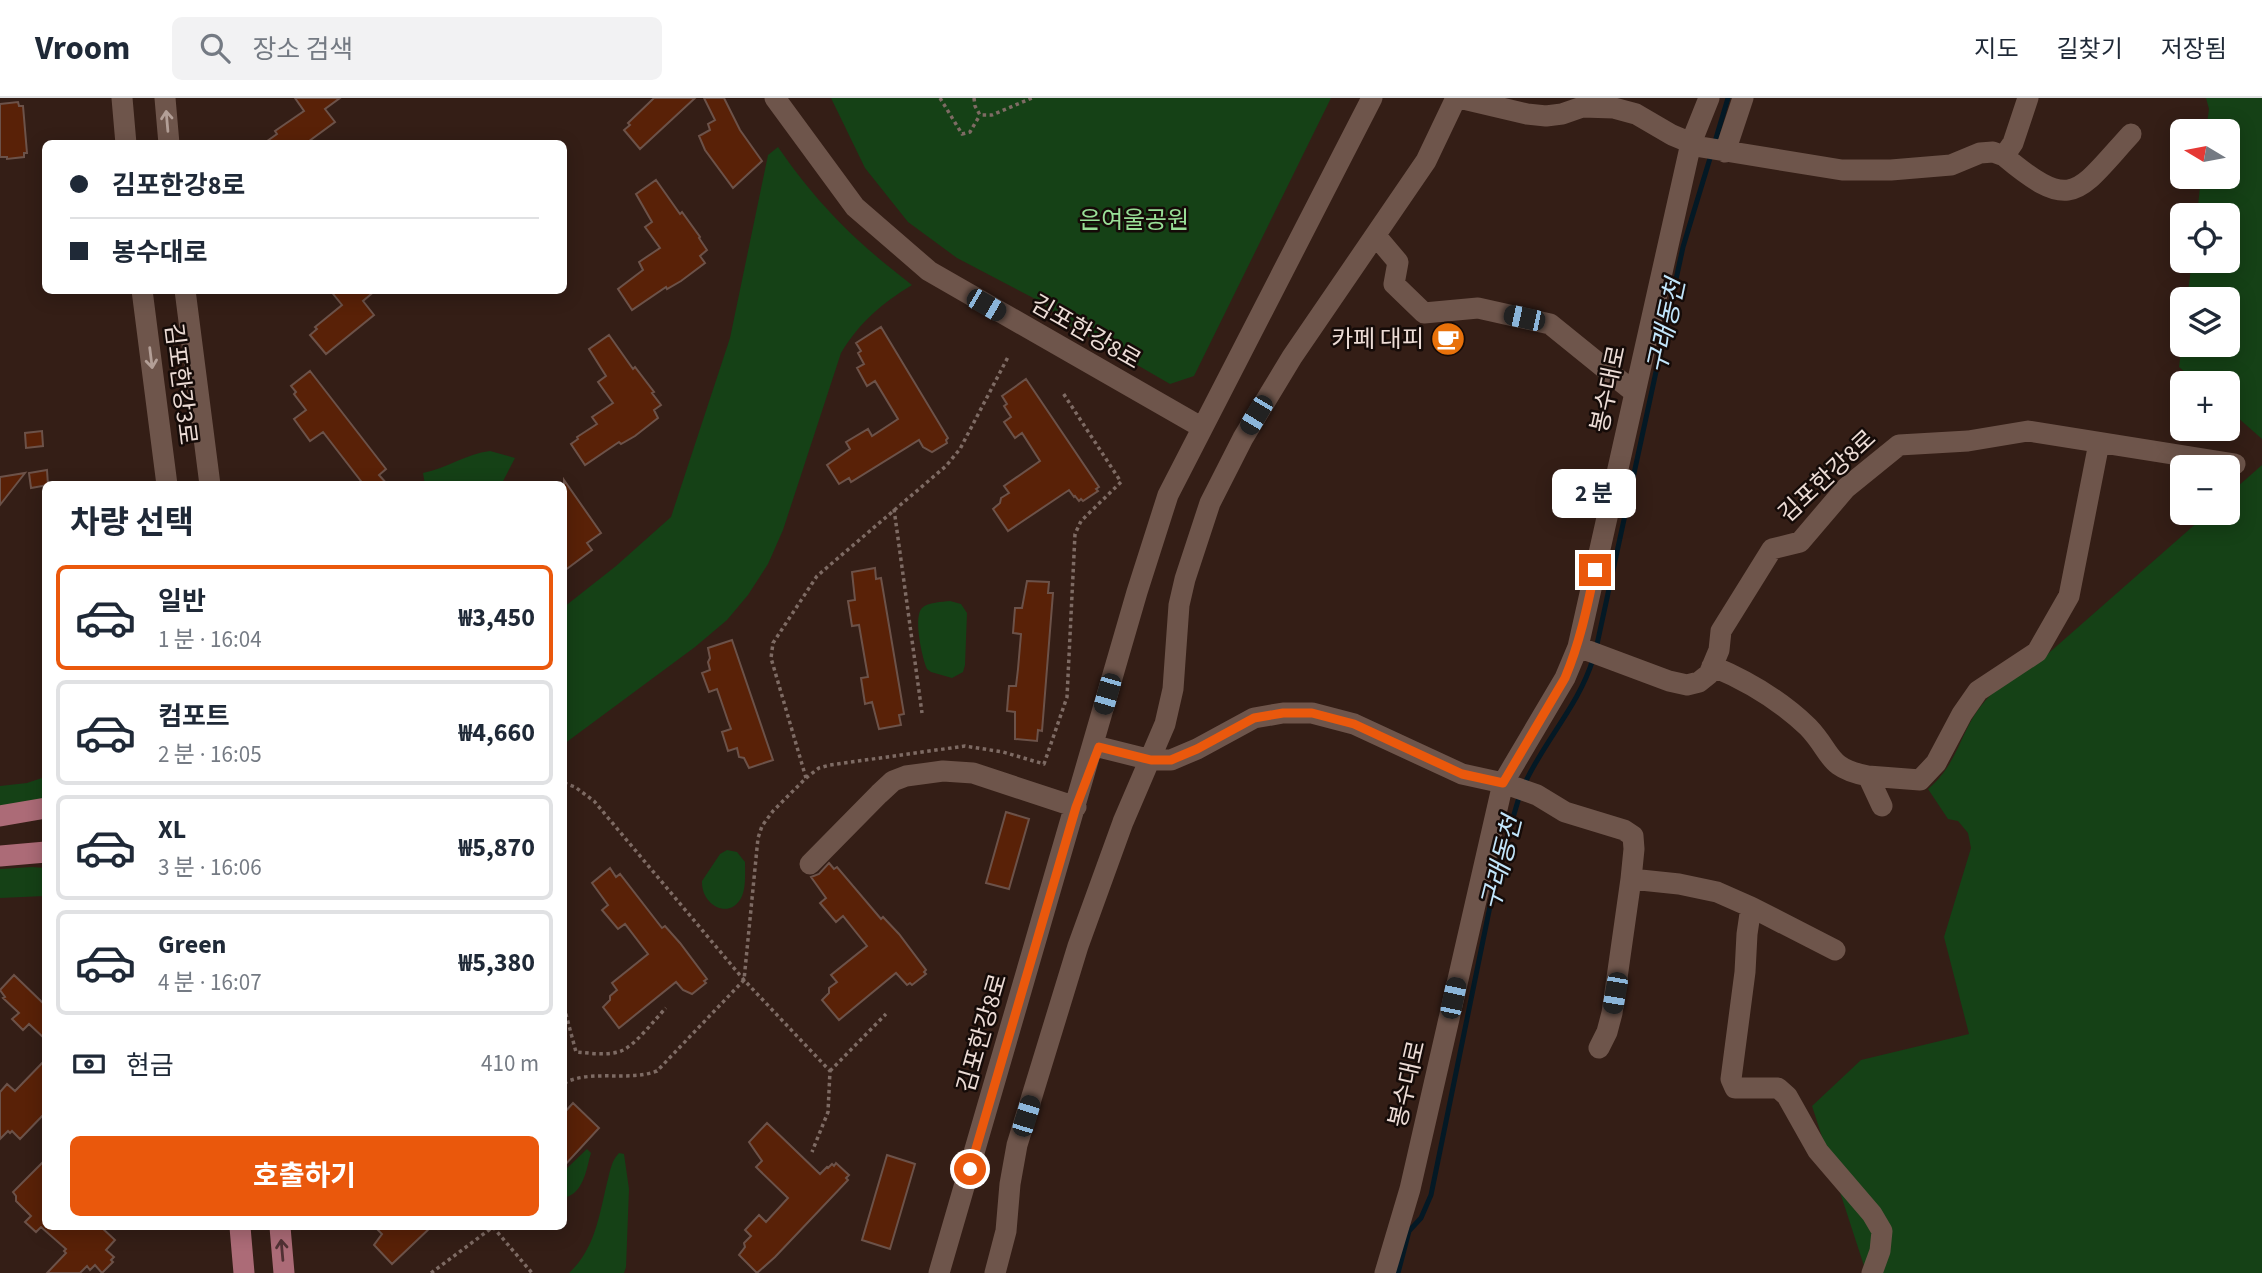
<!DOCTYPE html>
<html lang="ko">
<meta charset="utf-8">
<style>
:root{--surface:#fff;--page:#f2f2f3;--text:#1f2937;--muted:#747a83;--line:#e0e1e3;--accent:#ea580c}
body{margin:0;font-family:"Source Sans 3","Noto Sans KR",sans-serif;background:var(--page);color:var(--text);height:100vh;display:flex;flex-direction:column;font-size:26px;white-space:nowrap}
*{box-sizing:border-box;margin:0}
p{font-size:23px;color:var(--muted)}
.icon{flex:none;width:38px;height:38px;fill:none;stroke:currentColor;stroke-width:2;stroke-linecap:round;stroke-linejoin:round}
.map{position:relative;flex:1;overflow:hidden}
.details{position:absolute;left:42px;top:383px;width:525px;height:749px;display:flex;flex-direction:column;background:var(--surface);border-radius:10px;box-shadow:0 4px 18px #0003}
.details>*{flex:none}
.hud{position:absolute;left:42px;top:42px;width:525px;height:154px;border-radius:10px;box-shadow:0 4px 18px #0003;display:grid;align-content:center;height:154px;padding:0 28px;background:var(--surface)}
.needle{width:46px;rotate:280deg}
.fabs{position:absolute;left:2170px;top:21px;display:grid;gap:14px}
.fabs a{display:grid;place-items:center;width:70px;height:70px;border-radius:10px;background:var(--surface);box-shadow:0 4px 18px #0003;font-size:35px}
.end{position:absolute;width:32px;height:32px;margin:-16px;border:9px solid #ea580c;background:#fff;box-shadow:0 0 0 4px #fff}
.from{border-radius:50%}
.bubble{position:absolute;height:49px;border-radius:10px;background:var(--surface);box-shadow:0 4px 18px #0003;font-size:23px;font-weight:700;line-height:49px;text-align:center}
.car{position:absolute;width:21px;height:42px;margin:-21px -10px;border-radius:9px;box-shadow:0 0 5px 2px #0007;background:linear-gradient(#222 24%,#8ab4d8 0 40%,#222 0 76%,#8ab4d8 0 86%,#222 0)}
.hud b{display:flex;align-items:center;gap:24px;height:66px;font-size:26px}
.hud b+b{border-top:2px solid var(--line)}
.hud i{width:18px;height:18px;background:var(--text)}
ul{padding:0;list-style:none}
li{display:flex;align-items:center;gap:21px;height:105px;margin:0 14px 10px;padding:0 14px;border:4px solid var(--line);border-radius:10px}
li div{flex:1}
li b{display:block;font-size:26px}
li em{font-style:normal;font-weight:700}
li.on{border-color:var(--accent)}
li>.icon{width:63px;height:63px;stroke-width:1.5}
h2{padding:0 28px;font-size:32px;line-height:84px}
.pay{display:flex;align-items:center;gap:18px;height:77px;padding:0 28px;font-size:26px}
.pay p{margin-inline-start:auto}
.action{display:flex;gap:14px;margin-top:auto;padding:14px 28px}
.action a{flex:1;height:80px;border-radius:10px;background:var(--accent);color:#fff;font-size:28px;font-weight:700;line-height:80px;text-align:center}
header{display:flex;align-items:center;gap:42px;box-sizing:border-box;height:98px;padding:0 35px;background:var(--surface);border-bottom:2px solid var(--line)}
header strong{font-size:33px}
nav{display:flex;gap:38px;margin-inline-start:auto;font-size:24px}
.search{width:490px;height:63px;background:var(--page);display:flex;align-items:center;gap:18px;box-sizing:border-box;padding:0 24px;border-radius:10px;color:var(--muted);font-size:26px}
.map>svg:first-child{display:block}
.green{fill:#154116}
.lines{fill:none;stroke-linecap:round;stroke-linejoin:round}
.stream{stroke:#041925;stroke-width:5}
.building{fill:#592107;stroke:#6c5249;stroke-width:2}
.path{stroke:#7e6b64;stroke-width:3.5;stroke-dasharray:3.5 3.5;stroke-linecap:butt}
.minor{stroke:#6e554b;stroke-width:21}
.major{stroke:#ac6b77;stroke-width:21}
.oneway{stroke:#b39f97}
.oneway2{stroke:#513134}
.route{stroke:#ea580c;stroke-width:9}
.labels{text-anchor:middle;stroke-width:5;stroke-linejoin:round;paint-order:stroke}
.park-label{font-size:24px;fill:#99df97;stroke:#150b08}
.street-label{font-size:24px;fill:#ecdcd6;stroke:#150b08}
.poi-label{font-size:24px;fill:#ecdcd6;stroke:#150b08;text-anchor:end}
.water-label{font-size:26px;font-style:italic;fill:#c2e6fc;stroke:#150b08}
</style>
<header>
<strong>Vroom</strong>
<div class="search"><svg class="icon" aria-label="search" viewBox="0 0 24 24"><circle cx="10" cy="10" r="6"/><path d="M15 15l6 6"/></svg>장소 검색</div>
<nav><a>지도</a><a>길찾기</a><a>저장됨</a></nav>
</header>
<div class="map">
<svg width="2262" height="1175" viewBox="0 0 2262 1175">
<rect width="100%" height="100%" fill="#341e16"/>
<!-- green -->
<path class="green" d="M831,0h500l-137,278 -24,8 -100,-58 -29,-24 -84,-44 -49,-36 -43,-54z
M2206,0h56v341l-34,-30v-26h-30l-19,-16 3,-24v2h46v-46h-41l5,-38h36v-46h-31l4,-38h27v-46h-22l3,-22z
M778,49c41,59 78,95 134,138 -30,18 -53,38 -71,68l-58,177 -15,34 -20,31 -21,25 -32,27 -131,97v-137l52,-41 55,-49 59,-179 38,-183z
M490,353l25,7 -14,27h-76l-2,-12c24,-5 43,-19 67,-22z
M2262,367v808h-399l2,-4 -53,-163 49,-46 108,-26 -25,-97 27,-89 -3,-15 -10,-12 -10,-2 -20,-30c32,-27 32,-60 57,-88 14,-16 31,-25 49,-35l174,-153h20v-18z
M950,503l11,3 6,9 -2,52 -2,7 -11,6 -21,-6 -4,-3c-5,-11 -14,-52 -5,-61 6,-6 20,-6 28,-7z
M45,679v24l-45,7v-22l27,-3z
M727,752l10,2 8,10c0,10 1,25 -3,34 -11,25 -41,10 -40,-15l18,-27z
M32,769l13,1v28l-45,2v-29z
M587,1051l4,4c-5,17 -7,40 -27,45v-27z
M619,1055l5,1 5,35 -3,78 -2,6h-55c26,-24 30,-57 38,-90 3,-11 4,-22 12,-30z"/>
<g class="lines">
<!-- stream -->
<path class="stream" d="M1714,47l14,-47
M1596,551l87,-402 28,-92
M1524,687c20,-44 55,-80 69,-126
M1398,1175l11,-42 12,-13 10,-23 66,-323 23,-78"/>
</g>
<!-- building -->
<path class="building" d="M295,0h45l-15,11 10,13 -30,22h-42l14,-10 -2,-3 29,-20z
M654,0h41l-55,51 -16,-19 6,-5 -2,-2z
M704,0h20l16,32 22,31 -29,27 -28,-38 -6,-14 11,-6 -2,-6 7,-4z
M18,4l1,4h4l4,47h-3v4l-17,2v-2h-7v-53z
M656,82l24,34 2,-2 18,25 -1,1 8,12 -7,6 5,7 -24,18 -14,8 -1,-2 -34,23 -14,-21 25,-19 -4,-8 21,-14 -15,-21 7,-5 -16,-28z
M330,192h46l-13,11 11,14 -48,39 -16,-19 7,-6 -2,-2 27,-22z
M881,229l67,111 -2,2 1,3 -15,9 -9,-5 -4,-7 -68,42 -2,-4 -10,6 -12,-19 23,-16 -4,-7 22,-13 4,7 26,-17 -23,-38 -8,5 -10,-18 7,-4 -6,-11 3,-2 -5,-8z
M609,237l24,34 2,-2 19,25 -2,1 9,12 -7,5 4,8 -23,18 -14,8 -2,-2 -34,23 -14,-21 7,-5 -1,-2 20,-13 -5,-7 21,-14 -15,-21 8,-6 -17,-27z
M310,273l76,98 -7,6 9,10h-24l-41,-53 -13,9 -16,-22 12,-9 -12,-16 2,-2 -5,-6z
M1026,281l73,108 -3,2 2,2 -15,10 -2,-2 -2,2 -4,-5 -1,1 -5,-7 -61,41 -15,-22 7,-6 1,-5 8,-5 -5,-7 36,-25 -18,-28 -7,5 -11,-16 7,-5 -7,-11 3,-2 -5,-8z
M42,333l1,15 -17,2 -1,-15z
M47,372l1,15 -17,3 -2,-15z
M25,375l-25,32v-28z
M564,382l37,53 -14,10 5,7 -28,21z
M875,470l1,11 5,-1 23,136 -5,1 2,10 -22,4 -7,-27 -7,2 -4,-26 7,-1 -3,-17 -6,-35 -7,1 -4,-25 7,-1 -3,-28z
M1027,483l22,1 -1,11h5l-11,138 -4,-1 -1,11 -22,-2v-27l-8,-1 2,-25h7l2,-17 3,-35 -8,-1 2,-25h7z
M732,542l41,120 -24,8 -5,-10 -5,-1 -2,-9 -9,3 -6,-19 9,-3 -3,-8 -11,-32 -8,3 -7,-19 8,-3 -2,-8 2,-4 -2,-10z
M1006,714l23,7 -20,70 -23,-6z
M829,765l5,6 3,-2 44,52 2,-2 16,17 27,36 -2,2 2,2 -14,11 -2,-2 -3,2 -11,-12 -57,47 -17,-20 7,-7v-5l8,-6 -6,-7 36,-29 -24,-30 -7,6 -16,-19 6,-5 -15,-21 8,-3z
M610,770l6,9 4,-3 42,54 3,-2 15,17 27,36 -3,2 2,2 -14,11 -9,-4 -7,-8 -57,46 -16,-21 7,-7v-4l7,-6 -5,-7 36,-29 -23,-30 -7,5 -16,-19 6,-5 -16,-22z
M14,877l32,31v34l-17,-16 -6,6 -11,-11 7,-6 -16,-15 2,-1 -5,-7z
M46,961v53l-26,27 -8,-8 -2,2 -2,-2 -8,8v-47l7,-8 8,7z
M573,1005l26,25 -35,38v-53z
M767,1025l53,51 7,-7 1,1 4,-4 2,2 2,-3 13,12 -3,3 2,2 -73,77 -18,16 -18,-18 6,-8 -1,-4 7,-7 -6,-6 14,-15 7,7 22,-24 -32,-31 6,-6 -13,-19z
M887,1057l28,9 -25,85 -28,-9z
M46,1061v68h55l14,13 -9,10 8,7 -3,3 2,2 -11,11 -7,-8 -5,5 -3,-4 -7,7h-33l19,-20 -2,-2 2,-2 -25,-22 -5,5 -11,-10 6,-6 -15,-15v-5l-3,-4z
M375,1129h56l-39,37 -18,-19 8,-11z"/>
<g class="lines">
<!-- path -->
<path class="path" d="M940,0l22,36 8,-2 10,-17
M974,0l1,8 5,9h12l40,-17
M894,411l28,204
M806,680l-35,-120 2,-15 44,-67 129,-110 14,-17 48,-92
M564,685l11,4 19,14 150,179 86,91 -2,41 -16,40
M564,909l12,45c14,1 31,4 45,-1 15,-6 33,-31 45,-43
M830,973l56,-57
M564,985c28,-14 64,-1 93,-12l87,-91 14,-142 4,-12 11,-15 33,-33 13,-10 11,-3 135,-19 38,6 41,12 23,-67 8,-163 6,-13 40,-39 -58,-89
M493,1129l39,46
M431,1175l62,-46"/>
<!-- minor -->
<path class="minor" d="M122,0l4,46
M165,0l4,46
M775,0l80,109 74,64 272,156
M1459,0l68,16 19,2 16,-2 20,-7 32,1 22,6 36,21 29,12 141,23h49l60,-5 29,-12 13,-1 11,4 9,-13 15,-45
M1725,54l18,-54
M2004,58c69,58 73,37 127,-22
M1376,138l22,26 -4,22 30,29 54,-5 72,16 84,68
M142,192l25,195
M185,192l25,195
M1578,549l91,34 18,4 12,-3 10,-8 10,-24 2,-19 51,-82 28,-7 46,-54 53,-43 69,-4 60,-10 207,33
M1712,568c36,15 68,34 96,61 25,26 18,41 60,49l14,30
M1099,649l52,13h20l26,-11 57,-31 29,-5h29l42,11 108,50 41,9 62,-105 13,-31 113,-504 18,-45
M1868,678l52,4 16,-17 26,-49 16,-23 59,-39 32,-56 30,-153
M810,766l69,-70 14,-13 13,-5 37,-5 30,2 103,34
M1835,852l-84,-43 -4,27 -2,38 -14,107 4,9h43l9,8 31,55 54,63 10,17 -2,20 -8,22
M1599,950l8,-16 5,-19 19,-134
M939,1175l198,-681 31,-97 204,-397
M995,1175l11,-42 4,-47 7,-39 61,-199 45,-124 42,-98 8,-35 6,-84 6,-26 25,-76 33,-65 49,-81 134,-196 30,-63
M1385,1175l25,-84 93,-406 34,12 28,17 59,18 9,6 1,13 -3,30 48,5 38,8 34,15"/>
<!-- major -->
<path class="major" d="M0,718l46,-8
M0,758l46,-4
M240,1129l4,46
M280,1129l4,46"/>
</g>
<!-- one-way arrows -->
<defs><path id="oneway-shaft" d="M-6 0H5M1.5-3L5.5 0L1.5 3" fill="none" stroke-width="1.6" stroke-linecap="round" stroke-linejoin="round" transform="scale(1.75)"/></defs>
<g class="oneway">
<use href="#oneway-shaft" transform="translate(167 23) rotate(-95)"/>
<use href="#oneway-shaft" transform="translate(151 260) rotate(83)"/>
</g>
<use class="oneway2" href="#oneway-shaft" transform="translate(282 1152) rotate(-95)"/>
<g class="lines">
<!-- route -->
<path class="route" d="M970,1071l106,-362 23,-60 52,13h20l26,-11 57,-31 29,-5h29l42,11 108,50 41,9 62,-105c15,-36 22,-70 30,-108"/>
</g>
<!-- icons -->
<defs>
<g id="cafe-disc" transform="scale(1.75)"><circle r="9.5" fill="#e8710a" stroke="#150b08"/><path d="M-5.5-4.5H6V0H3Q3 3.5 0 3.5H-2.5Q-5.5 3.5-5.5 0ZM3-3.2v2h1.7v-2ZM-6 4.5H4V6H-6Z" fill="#fff"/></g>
</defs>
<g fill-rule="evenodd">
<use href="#cafe-disc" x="1448" y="241"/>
</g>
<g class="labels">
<!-- park labels -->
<g class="park-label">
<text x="1134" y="130">은여울공원</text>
</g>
<!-- street labels -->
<g class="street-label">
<text transform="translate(1086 234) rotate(30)" y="8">김포한강8로</text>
<text transform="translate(181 286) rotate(83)" y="8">김포한강3로</text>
<text transform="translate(1608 291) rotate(-78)" y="8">봉수대로</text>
<text transform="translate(1827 378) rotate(-43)" y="8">김포한강8로</text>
<text transform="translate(982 935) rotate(-74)" y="8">김포한강8로</text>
<text transform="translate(1407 986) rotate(-77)" y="8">봉수대로</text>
</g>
<!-- poi labels -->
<g class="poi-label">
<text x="1424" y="249">카페 대피</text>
</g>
<!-- water labels -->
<g class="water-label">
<text transform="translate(1666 228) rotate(-78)" y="9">구래동천</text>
<text transform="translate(1501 765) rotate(-76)" y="9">구래동천</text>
</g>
</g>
</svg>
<div class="fabs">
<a><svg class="needle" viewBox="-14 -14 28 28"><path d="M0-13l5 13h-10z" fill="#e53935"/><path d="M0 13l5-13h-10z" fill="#747a83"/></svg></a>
<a><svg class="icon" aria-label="locate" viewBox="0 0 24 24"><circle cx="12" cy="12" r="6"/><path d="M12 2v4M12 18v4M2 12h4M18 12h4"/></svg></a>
<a><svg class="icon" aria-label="layers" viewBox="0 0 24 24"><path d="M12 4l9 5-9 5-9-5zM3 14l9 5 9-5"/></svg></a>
<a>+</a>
<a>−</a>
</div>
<i class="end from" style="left:970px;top:1071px"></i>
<i class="end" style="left:1595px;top:472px"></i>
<div class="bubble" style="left:1552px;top:371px;width:84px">2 분</div>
<i class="car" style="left:986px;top:207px;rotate:120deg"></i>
<i class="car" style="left:1524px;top:220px;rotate:282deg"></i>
<i class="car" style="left:1256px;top:317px;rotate:211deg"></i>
<i class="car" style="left:1107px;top:596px;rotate:196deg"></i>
<i class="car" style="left:1615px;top:895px;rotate:190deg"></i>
<i class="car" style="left:1453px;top:900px;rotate:12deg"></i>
<i class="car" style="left:1026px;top:1018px;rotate:17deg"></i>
<div class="hud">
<b><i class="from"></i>김포한강8로</b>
<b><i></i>봉수대로</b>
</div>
<section class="details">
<h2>차량 선택</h2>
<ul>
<li class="on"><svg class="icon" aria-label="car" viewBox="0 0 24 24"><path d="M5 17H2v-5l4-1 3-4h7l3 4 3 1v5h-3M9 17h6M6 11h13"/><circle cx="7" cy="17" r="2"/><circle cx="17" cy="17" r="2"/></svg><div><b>일반</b><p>1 분 · 16:04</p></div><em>₩3,450</em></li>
<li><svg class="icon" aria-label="car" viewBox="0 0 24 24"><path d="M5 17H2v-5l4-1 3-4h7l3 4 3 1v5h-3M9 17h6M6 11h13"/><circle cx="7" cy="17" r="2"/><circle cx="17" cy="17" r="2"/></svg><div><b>컴포트</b><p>2 분 · 16:05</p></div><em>₩4,660</em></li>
<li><svg class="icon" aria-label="car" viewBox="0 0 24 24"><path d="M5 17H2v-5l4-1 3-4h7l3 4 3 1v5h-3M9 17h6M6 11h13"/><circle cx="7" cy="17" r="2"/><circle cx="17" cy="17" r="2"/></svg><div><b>XL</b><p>3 분 · 16:06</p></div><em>₩5,870</em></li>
<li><svg class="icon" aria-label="car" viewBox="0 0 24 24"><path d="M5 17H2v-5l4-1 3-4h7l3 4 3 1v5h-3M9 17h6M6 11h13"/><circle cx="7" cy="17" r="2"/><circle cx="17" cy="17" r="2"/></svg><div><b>Green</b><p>4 분 · 16:07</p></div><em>₩5,380</em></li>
</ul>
<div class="pay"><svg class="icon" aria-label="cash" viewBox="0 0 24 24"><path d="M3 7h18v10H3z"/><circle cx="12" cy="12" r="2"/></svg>현금<p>410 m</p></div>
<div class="action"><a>호출하기</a></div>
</section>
</div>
